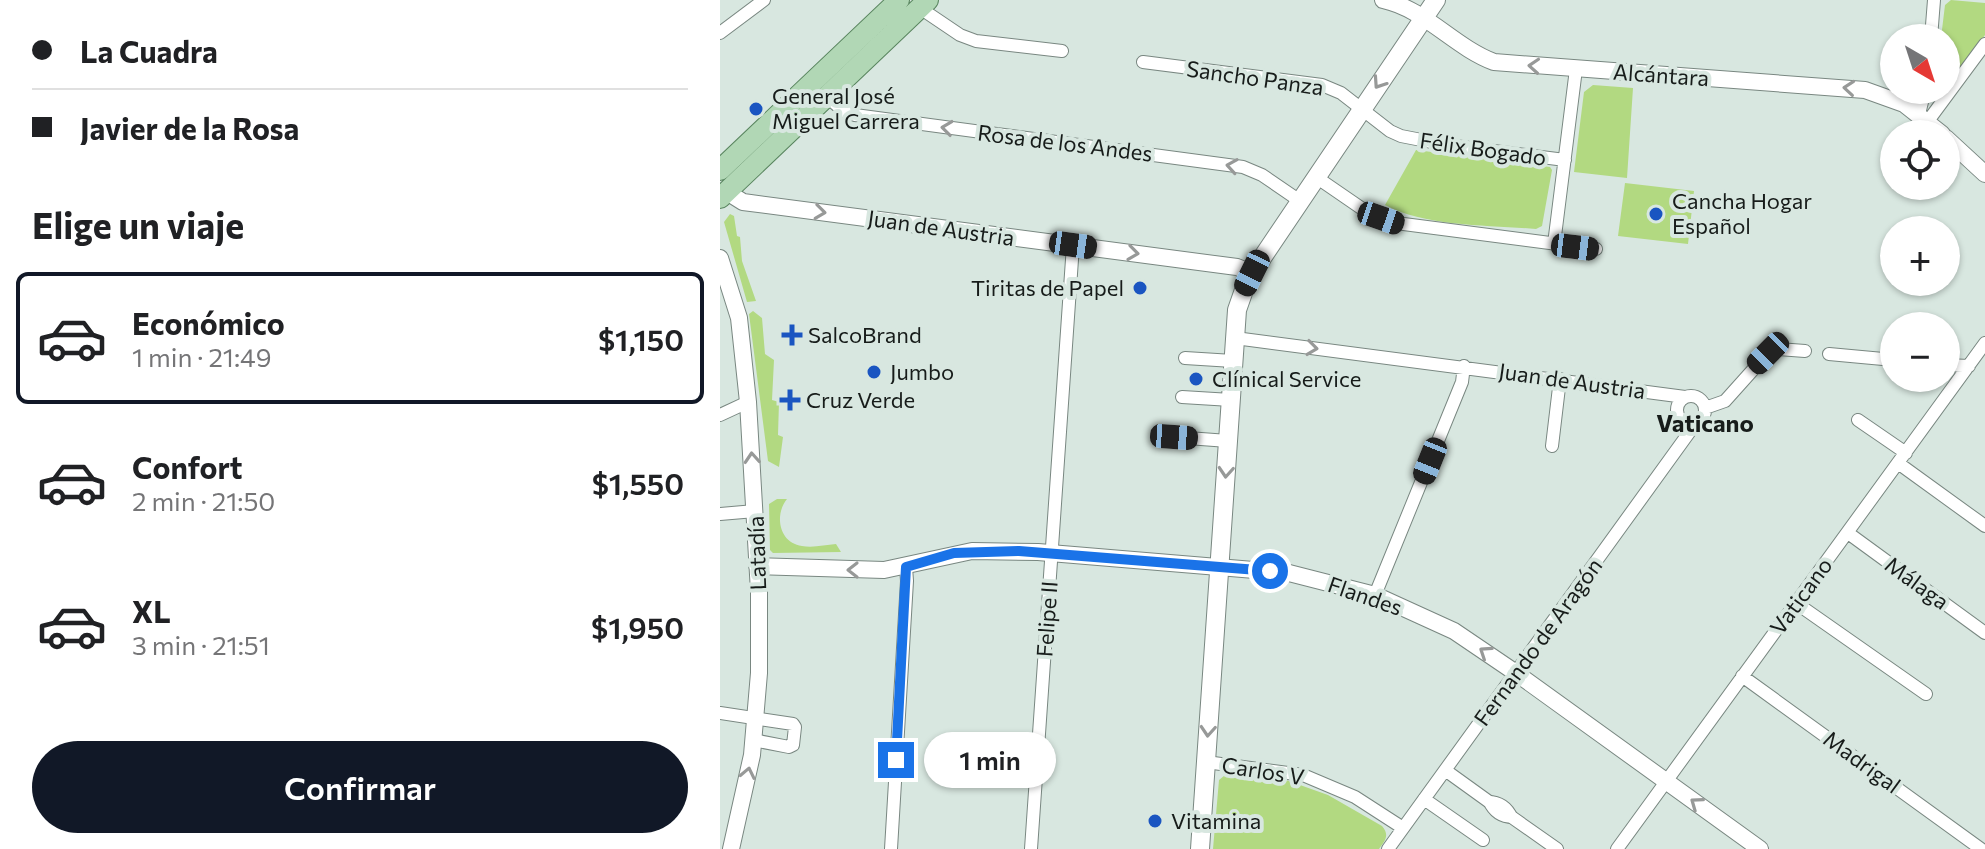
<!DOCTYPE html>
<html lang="es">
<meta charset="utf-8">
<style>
:root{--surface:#fff;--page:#f6f6f6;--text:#202124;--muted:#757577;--line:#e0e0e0;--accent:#111827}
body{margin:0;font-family:Commissioner,sans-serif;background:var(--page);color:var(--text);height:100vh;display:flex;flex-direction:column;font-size:30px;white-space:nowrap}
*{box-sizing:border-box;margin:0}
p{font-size:26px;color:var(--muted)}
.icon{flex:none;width:44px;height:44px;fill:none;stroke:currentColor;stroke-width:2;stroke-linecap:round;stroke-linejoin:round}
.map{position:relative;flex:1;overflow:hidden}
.side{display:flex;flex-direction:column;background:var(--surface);width:720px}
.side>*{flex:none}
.banner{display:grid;align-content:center;height:176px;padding:0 32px;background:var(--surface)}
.needle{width:52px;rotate:141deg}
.fabs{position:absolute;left:1160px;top:24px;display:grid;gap:16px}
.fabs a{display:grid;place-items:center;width:80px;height:80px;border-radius:50%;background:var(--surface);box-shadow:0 2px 6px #0004;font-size:40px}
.end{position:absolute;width:36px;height:36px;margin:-18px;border:10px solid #1a73e8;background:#fff;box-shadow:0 0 0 4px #fff}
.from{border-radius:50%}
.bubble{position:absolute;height:56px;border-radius:28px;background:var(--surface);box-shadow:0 2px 6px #0004;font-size:26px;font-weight:600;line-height:56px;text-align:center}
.car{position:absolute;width:24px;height:48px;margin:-24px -12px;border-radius:10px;box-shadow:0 0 6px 2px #0007;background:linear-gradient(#222 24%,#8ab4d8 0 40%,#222 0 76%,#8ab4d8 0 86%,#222 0)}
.banner b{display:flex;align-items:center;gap:28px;height:76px;font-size:30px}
.banner b+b{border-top:2px solid var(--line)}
.banner i{width:20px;height:20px;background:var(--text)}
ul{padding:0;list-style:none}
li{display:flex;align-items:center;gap:24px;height:132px;margin:0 16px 12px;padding:0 16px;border:4px solid transparent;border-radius:12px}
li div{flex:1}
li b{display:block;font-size:30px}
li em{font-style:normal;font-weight:600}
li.current{border-color:var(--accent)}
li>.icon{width:72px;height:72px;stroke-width:1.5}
h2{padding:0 32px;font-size:36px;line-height:96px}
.cta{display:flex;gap:16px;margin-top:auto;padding:16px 32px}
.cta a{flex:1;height:92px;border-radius:48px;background:var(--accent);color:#fff;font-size:32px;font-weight:600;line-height:92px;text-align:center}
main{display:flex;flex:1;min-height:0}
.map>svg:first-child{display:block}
.green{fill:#b2d981}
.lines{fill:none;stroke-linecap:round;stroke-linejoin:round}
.pedestrian-casing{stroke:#798781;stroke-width:12}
.minor-casing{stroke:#798781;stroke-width:14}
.tertiary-casing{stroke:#798781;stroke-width:18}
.secondary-casing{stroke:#798781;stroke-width:20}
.primary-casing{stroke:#59855f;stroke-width:22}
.pedestrian{stroke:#fff;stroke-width:10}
.minor{stroke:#fff;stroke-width:12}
.tertiary{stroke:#fff;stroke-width:16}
.secondary{stroke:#fff;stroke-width:18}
.primary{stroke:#b1d7b5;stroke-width:20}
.oneway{stroke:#979998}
.route{stroke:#1a73e8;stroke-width:10}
.poi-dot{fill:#1a55c1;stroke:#d8e7e0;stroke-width:3}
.labels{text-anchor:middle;stroke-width:8;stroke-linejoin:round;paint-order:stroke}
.street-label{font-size:22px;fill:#171c1a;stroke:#d8e7e0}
.poi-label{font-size:22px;fill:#171c1a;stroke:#d8e7e0;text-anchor:start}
.neighbourhood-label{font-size:24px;font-weight:bold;fill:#171c1a;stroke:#d8e7e0}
</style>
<main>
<section class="side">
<div class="banner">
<b><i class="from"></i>La Cuadra</b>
<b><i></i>Javier de la Rosa</b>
</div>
<h2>Elige un viaje</h2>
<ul>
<li class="current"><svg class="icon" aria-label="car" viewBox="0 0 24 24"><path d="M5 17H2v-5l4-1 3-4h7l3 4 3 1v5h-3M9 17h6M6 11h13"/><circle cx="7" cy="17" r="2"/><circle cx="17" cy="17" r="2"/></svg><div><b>Económico</b><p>1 min · 21:49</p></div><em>$1,150</em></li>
<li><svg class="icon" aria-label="car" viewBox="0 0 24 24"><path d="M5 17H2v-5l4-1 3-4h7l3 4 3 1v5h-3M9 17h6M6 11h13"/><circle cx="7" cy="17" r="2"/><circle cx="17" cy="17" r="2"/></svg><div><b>Confort</b><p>2 min · 21:50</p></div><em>$1,550</em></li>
<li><svg class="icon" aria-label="car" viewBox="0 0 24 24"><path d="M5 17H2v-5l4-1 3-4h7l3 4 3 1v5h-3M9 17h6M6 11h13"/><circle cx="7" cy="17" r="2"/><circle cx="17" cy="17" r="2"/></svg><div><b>XL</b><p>3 min · 21:51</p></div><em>$1,950</em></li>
</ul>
<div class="cta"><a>Confirmar</a></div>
</section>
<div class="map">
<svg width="1265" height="849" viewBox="0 0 1265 849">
<rect width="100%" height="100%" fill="#d8e7e0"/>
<!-- green -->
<path class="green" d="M1231,0l34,3v32l-39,55v-52h-5l4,-33z
M873,85l40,3 -6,90 -53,-6 10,-80z
M696,150l134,17 2,3 -10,56 -6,3c-46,-4 -110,-2 -151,-24z
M905,183l69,8 -6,53 -70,-8z
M10,214l4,2 3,20 3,1 2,24 14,40 -9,1 -23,-80z
M33,311l9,7 3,36 9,6 -2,40 7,2 -1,33 5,2 -4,30 -11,-6 -19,-147z
M57,499h10c-13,16 -8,44 15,47 11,2 23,-1 34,-2l5,8 -68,1 -3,-3 -1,-46z
M510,771l56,9 42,15 54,31c8,9 3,15 -3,23h-166l6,-69z"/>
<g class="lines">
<!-- pedestrian casing -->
<g class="pedestrian-casing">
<path id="pedestrian" d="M768,801c12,0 20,6 25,17 -12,0 -20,-6 -25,-17z"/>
</g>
<!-- minor casing -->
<g class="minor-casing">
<path id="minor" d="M200,8l40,27 16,6 86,10
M0,33l44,-33
M1211,38l3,-38
M423,62l179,23 19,8 49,38 11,5 46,9 118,15
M107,97l18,15 10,3 388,52 19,8 38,26
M1199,114l6,-24
M1208,121l57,-77
M596,177l48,33 32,13 200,26
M834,244l22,-175
M515,338l450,59
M1109,354l65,6
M465,358l48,3
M1226,365l23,1
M957 410a14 14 0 1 1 28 0a14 14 0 1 1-28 0Z
M462,397l49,3
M985,408l20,-7 43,-48 10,-4 27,2
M0,415l28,-13
M1138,420l48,33
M454,437l54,4
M832,446l8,-67
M1178,463l87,63
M0,514l35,-3
M1128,533l137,100
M655,595l87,-213 2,-16
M1076,603l130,91
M1022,676l239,173
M0,713l73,11 2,3 -2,18 -4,2 -36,-7
M486,762l97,13 52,22 48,31
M725,770l43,31
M704,799l59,41
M793,818l44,31
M171,849l16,-268 -1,-14
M311,849l42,-604
M668,849l308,-426
M897,849l368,-506"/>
</g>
<!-- tertiary casing -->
<g class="tertiary-casing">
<path id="tertiary" d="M663,0c42,9 71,47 111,62l371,28 39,14 38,30
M1226,138l39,36
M7,192l16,10 494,65 15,6
M0,258l19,60 9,84 11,190v81l-7,82 -21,94
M37,566l127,4 88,-19 66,1 251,21 86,22 79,36 62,42 244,176"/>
</g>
<!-- secondary casing -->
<g class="secondary-casing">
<path id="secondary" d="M480,849l37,-539 7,-20 18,-32 174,-258"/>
</g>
<!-- primary casing -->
<g class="primary-casing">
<path id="primary" d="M0,170l179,-170
M0,198l208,-198"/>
</g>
<!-- pedestrian -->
<use href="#pedestrian" class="pedestrian"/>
<!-- minor -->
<use href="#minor" class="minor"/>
<!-- tertiary -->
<use href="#tertiary" class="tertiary"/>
<!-- secondary -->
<use href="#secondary" class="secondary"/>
<!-- primary -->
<use href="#primary" class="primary"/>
</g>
<!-- one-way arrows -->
<defs><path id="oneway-chevron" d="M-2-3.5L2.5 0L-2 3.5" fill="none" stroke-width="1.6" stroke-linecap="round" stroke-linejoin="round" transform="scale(2)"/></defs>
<g class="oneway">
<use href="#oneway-chevron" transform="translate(814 66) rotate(-176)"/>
<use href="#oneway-chevron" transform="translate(659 83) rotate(124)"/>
<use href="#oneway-chevron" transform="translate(1129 88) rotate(-175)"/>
<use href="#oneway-chevron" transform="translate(227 128) rotate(-173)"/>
<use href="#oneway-chevron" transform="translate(512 166) rotate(-171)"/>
<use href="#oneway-chevron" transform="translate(100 212) rotate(7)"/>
<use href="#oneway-chevron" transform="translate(413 253) rotate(8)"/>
<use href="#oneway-chevron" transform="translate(592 348) rotate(7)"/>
<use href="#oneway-chevron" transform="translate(32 458) rotate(-94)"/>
<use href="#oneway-chevron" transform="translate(506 472) rotate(94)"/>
<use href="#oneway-chevron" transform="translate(133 570) rotate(180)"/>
<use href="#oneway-chevron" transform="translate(765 652) rotate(-146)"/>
<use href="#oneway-chevron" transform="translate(488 731) rotate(94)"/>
<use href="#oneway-chevron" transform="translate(28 773) rotate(-78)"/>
<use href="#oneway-chevron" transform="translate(976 803) rotate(-144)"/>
</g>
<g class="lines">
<!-- route -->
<path class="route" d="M176,760l10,-193 48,-14 65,-2 251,20"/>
</g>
<!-- markers -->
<g class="poi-dot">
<circle cx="36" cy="109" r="8"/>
<circle cx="936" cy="214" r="8"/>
<circle cx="420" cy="288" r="8"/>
<path d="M68 323h8v8h8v8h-8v8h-8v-8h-8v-8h8z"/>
<circle cx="154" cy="372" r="8"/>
<circle cx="476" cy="379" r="8"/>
<path d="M66 388h8v8h8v8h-8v8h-8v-8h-8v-8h8z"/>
<circle cx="435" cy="821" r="8"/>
</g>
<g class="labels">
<!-- street labels -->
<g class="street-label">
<text transform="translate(941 75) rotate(4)" y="8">Alcántara</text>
<text transform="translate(535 78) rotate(8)" y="8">Sancho Panza</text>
<text transform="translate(345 143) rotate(7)" y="8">Rosa de los Andes</text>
<text transform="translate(763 149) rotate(8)" y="8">Félix Bogado</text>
<text transform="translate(221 228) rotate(8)" y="8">Juan de Austria</text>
<text transform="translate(852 381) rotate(8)" y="8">Juan de Austria</text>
<text transform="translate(37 553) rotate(-92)" y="8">Latadía</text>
<text transform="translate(1197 583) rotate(36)" y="8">Málaga</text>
<text transform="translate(645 596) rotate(19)" y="8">Flandes</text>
<text transform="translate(1081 596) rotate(-54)" y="8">Vaticano</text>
<text transform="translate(327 619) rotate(-86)" y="8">Felipe II</text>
<text transform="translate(818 642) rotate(-54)" y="8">Fernando de Aragón</text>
<text transform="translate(1142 762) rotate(36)" y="8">Madrigal</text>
<text transform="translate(543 771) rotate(9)" y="8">Carlos V</text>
</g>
<!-- poi labels -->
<g class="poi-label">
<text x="52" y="104">General José<tspan x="52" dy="25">Miguel Carrera</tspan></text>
<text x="952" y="209">Cancha Hogar<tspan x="952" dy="25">Español</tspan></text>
<text x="404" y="296" text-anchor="end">Tiritas de Papel</text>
<text x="88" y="343">SalcoBrand</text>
<text x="170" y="380">Jumbo</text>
<text x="492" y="387">Clínical Service</text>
<text x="86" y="408">Cruz Verde</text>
<text x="451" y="829">Vitamina</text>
</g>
<!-- neighbourhood labels -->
<g class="neighbourhood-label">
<text x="985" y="432">Vaticano</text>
</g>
</g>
</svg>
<div class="fabs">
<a><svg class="needle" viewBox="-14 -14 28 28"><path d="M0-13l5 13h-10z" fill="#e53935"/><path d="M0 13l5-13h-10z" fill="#757577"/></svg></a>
<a><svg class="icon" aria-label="locate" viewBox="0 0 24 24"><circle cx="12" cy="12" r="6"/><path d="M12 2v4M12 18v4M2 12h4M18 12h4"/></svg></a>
<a>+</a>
<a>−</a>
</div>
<i class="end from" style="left:550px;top:571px"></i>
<i class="end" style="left:176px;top:760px"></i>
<div class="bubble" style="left:204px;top:732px;width:132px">1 min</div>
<i class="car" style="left:661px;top:218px;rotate:109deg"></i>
<i class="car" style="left:353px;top:245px;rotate:98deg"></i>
<i class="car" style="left:855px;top:247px;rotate:97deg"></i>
<i class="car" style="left:532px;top:273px;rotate:206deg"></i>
<i class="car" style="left:1048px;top:353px;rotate:225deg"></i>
<i class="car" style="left:454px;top:437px;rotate:94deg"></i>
<i class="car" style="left:710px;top:461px;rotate:202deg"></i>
</div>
</main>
